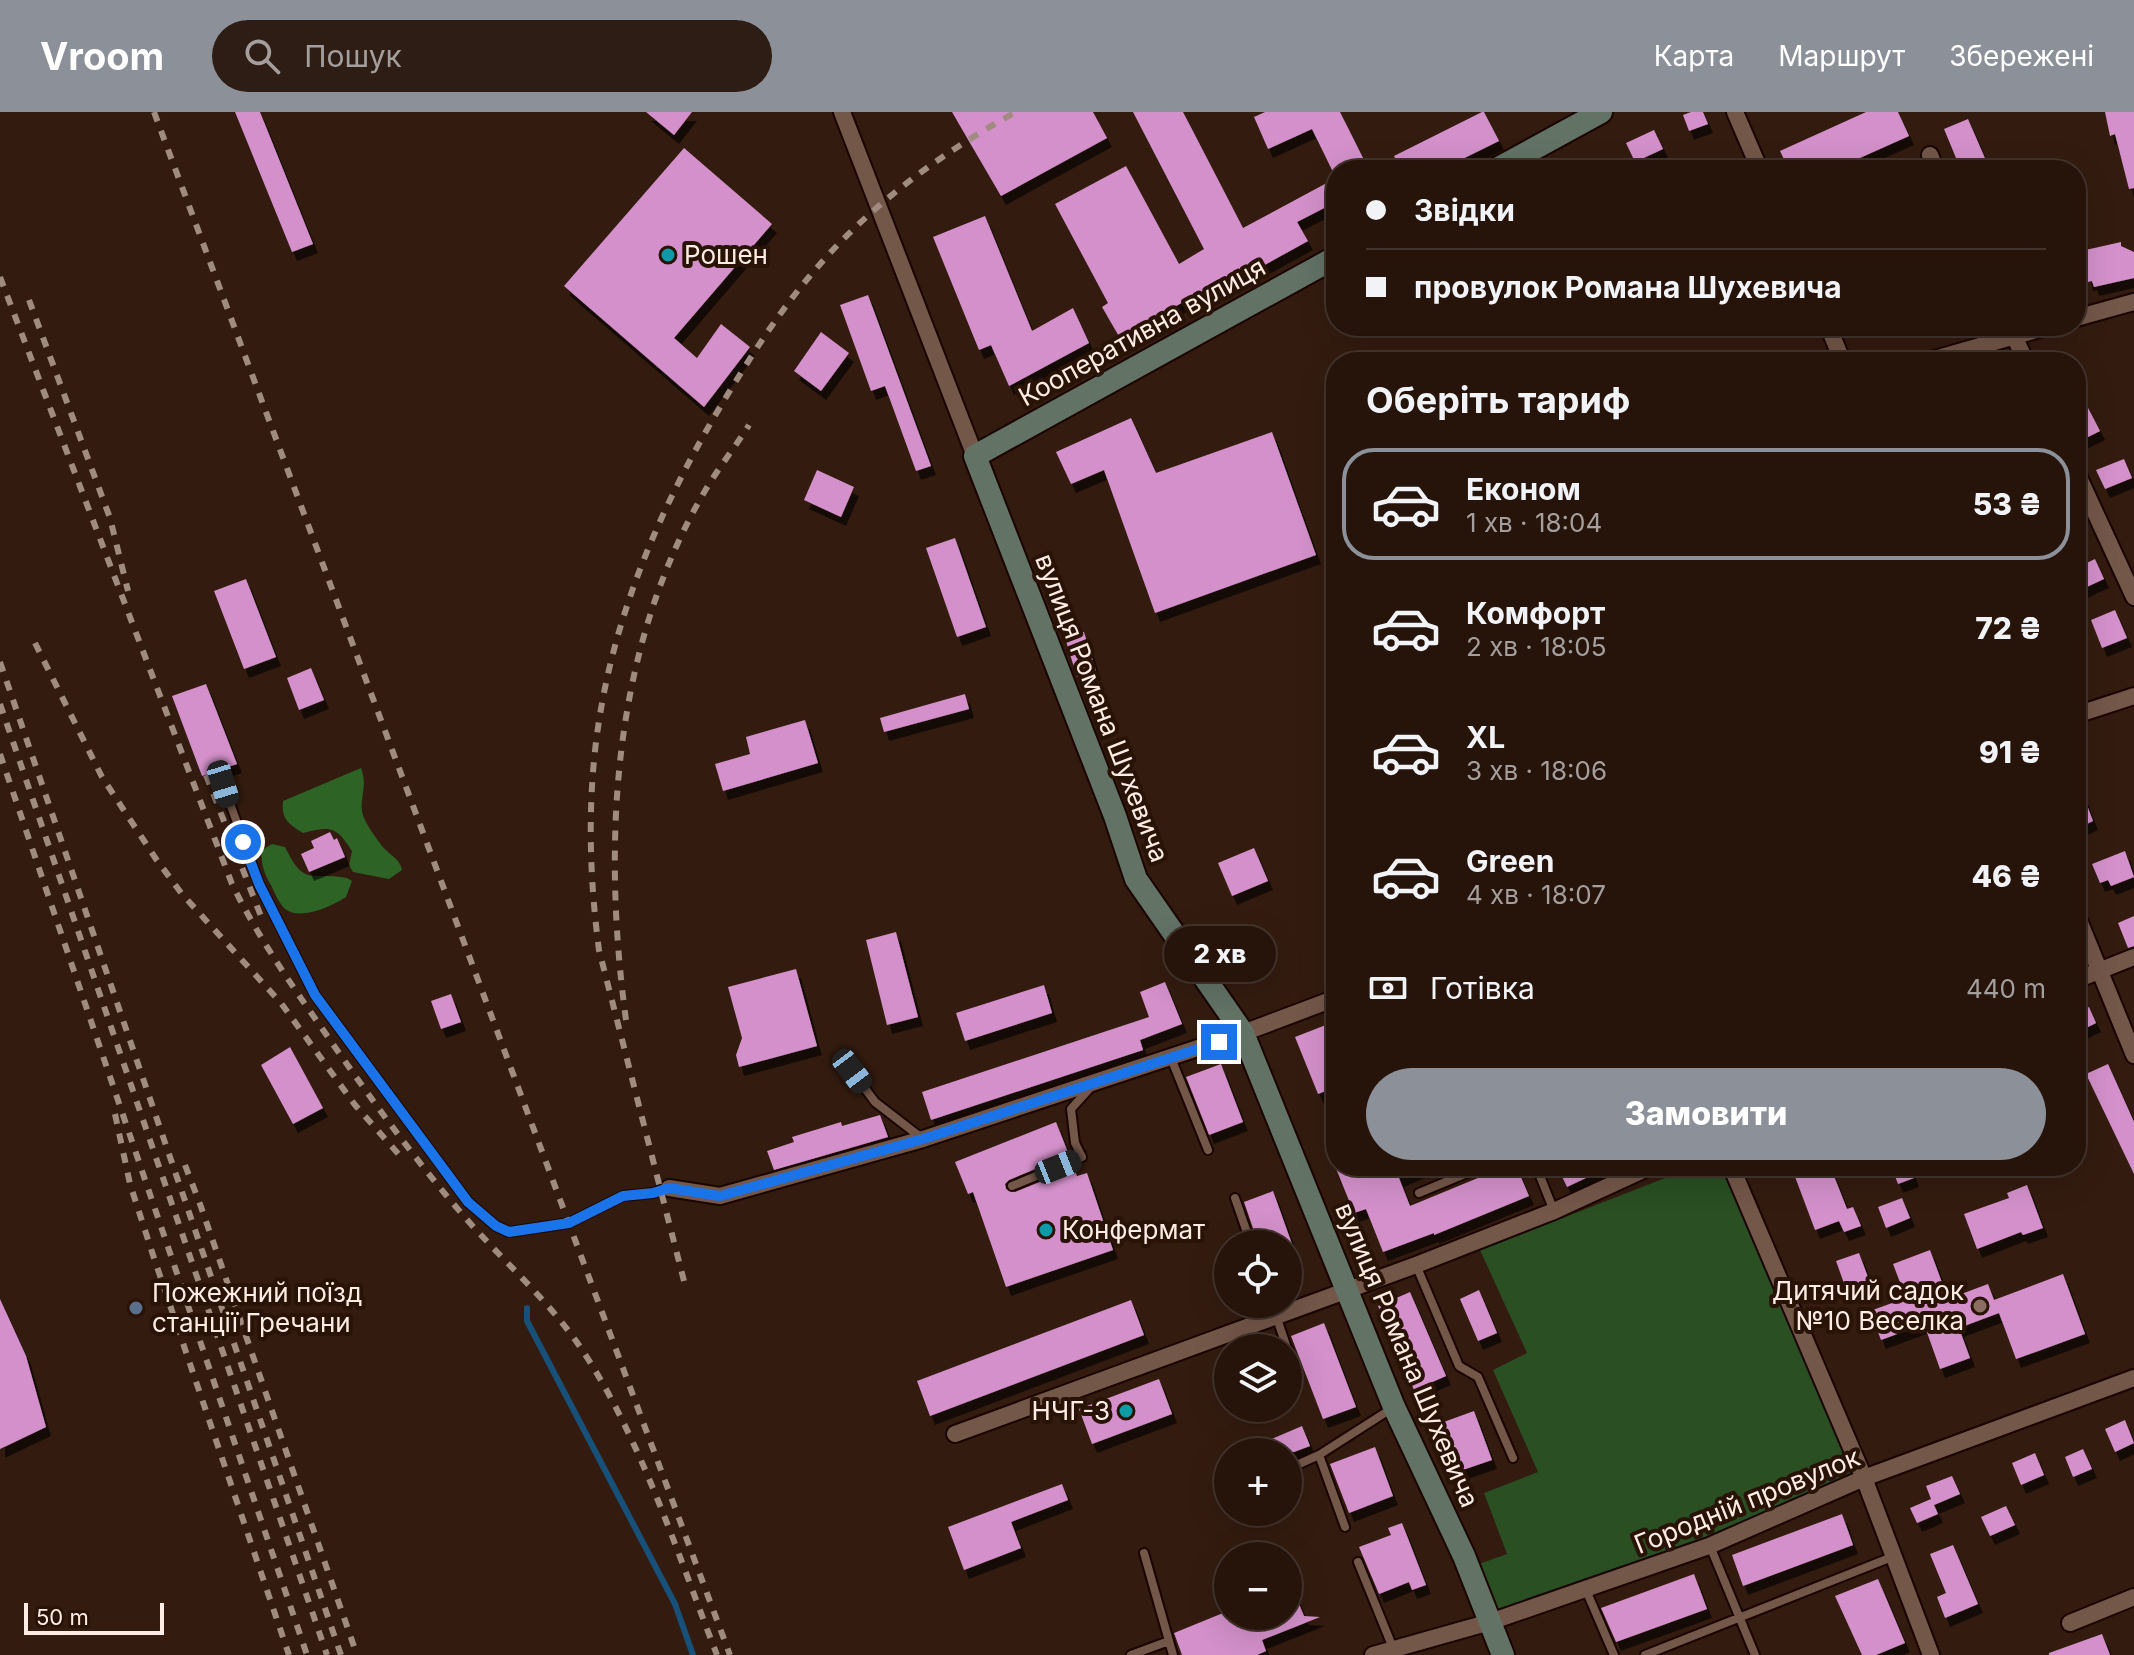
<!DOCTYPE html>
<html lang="uk">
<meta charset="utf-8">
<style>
:root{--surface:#26140b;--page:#2e1d14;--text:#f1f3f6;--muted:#a49e9d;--line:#42332c;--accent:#8c9099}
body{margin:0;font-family:Inter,sans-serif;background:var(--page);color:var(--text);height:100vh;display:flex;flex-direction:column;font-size:30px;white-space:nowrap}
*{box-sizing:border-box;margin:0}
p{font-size:26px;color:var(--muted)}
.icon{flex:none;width:44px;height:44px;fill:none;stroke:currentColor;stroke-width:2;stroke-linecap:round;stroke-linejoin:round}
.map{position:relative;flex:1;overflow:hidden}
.sheet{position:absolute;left:1326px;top:240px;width:760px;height:824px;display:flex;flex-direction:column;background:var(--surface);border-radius:32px;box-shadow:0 8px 32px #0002,0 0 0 2px var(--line)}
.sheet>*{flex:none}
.banner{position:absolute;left:1326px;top:48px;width:760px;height:176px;border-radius:32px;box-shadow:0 8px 32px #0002,0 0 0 2px var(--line);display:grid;align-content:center;height:176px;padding:0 40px;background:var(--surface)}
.fabs{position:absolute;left:1214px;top:1118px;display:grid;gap:16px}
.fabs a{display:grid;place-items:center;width:88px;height:88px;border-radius:50%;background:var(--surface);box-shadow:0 8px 32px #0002,0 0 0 2px var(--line);font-size:40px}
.scale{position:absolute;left:24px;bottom:20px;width:140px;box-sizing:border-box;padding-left:8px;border:4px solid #ffede5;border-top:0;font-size:22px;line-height:28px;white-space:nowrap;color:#ffede5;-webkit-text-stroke:6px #291206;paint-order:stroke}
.end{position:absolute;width:36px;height:36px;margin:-18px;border:10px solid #1a73e8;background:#fff;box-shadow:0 0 0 4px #fff}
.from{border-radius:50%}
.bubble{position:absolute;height:56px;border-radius:28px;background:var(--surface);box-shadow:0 8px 32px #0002,0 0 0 2px var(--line);font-size:26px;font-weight:800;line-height:56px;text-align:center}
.car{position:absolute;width:24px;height:48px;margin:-24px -12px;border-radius:10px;box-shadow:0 0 6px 2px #0007;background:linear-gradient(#222 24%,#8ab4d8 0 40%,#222 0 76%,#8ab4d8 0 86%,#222 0)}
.banner b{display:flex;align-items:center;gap:28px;height:76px;font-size:30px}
.banner b+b{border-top:2px solid var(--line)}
.banner i{width:20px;height:20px;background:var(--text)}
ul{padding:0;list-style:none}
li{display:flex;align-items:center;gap:24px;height:112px;margin:0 16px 12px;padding:0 24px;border:4px solid transparent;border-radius:32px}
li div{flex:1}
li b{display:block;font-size:30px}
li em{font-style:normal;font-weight:800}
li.current{border-color:var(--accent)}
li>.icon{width:72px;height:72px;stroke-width:1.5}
h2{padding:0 40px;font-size:36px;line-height:96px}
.pay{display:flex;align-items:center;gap:20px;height:88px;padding:0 40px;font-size:30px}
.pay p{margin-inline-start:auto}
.button{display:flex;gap:16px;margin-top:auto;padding:16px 40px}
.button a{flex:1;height:92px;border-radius:48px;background:var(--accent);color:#fff;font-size:32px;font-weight:800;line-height:92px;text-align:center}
header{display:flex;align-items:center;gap:48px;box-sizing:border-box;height:112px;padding:0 40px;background:var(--accent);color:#fff}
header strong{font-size:38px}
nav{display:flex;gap:44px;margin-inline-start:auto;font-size:28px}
.search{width:560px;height:72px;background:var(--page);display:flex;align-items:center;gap:20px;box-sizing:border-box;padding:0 28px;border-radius:44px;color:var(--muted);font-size:30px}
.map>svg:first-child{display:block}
.green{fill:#294f23}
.forest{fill:#2d6425}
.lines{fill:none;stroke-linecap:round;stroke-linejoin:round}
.stream{stroke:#175078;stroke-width:6}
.building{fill:#d390ca;filter:url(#shadow)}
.lane-casing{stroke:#1a0500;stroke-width:12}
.street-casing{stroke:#1a0500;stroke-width:20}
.secondary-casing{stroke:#1a0500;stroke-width:26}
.lane{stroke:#735749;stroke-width:8}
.street{stroke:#735749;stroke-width:16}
.secondary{stroke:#627265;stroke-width:22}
.rail{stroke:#a08b81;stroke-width:6;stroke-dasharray:10 10;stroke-linecap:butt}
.route{stroke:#1a73e8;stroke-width:10}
.culture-dot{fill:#0f9aa8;stroke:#291206;stroke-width:3}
.education-dot{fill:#8d6e63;stroke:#291206;stroke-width:3}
.service-dot{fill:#5c6f8a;stroke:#291206;stroke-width:3}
.labels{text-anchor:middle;stroke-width:8;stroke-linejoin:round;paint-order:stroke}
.poi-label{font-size:26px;fill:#ffede5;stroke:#291206;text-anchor:start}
.street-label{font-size:26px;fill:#ffede5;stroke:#291206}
</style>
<header>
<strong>Vroom</strong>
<div class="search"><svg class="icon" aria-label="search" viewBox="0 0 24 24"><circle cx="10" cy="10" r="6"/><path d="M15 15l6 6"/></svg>Пошук</div>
<nav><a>Карта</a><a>Маршрут</a><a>Збережені</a></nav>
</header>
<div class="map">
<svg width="2134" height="1543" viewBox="0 0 2134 1543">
<defs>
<filter id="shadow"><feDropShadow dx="5" dy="9" stdDeviation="0" flood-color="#0009"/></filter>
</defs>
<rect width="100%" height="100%" fill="#331b0f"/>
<!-- green -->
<path class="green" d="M1696,1054h27l134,318 -362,128 -19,-47 31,-11 -23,-61 54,-21 -45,-102 34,-17 -47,-103z"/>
<!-- forest -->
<path class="forest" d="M361,656c8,21 -4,32 3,50 4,9 12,20 18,28 7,9 18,12 20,24l-13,9 -36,-7 -4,-7 3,-14c-16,-25 -21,-25 -49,-18 -15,-9 -22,-15 -20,-32z
M272,732l13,3c20,41 25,24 62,31l5,3 -6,16c-14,9 -45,24 -61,12 -6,-6 -10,-15 -13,-22 -7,-12 -12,-23 -10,-37z"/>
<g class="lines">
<!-- stream -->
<path class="stream" d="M527,1196v13l148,283 18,51"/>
</g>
<!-- building -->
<path class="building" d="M235,0h25l53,132 -21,8z
M646,0h46l-18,23z
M952,0h141l14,26 -106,58z
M1133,0h50l60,116 93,-50v24l-39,20 11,19 -47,26 -4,-7 -137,78 -18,-31 6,-4 -53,-99 71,-38 53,98 25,-15z
M1265,0h75l29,58h-37l-20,-41 -44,20 -14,-32z
M1482,0h2l15,29 -59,29h-39l-7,-14z
M1691,0h12l5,12 -19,7 -6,-16z
M1866,0h32l11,24 -76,34h-44l-9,-19z
M2105,0h29v76l-5,1 -14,-55 -5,2z
M1968,7l22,51h-29l-17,-41z
M1654,18l9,19 -28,13 -9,-19z
M684,36l88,76 -98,114 23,20 24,-34 29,23 -46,60 -140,-121z
M985,104l47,115 41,-23 16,35 -80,43 -18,-41 -12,5 -46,-113z
M2121,130v4l13,6v26l-40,9 -2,-6 -4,1 -7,-31z
M868,183l63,171 -15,5 -31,-85 -14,5 -31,-86z
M821,220l28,21 -28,38 -27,-20z
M2086,292l14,27 -24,12v-34z
M1131,306l25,55 116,-41 44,123 -161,58 -51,-143 -33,14 -15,-32z
M2124,347l8,19 -27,11 -9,-19z
M817,358l37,17 -13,30 -37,-17z
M955,426l31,89 -29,10 -31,-89z
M2095,447l9,20 -28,13v-24z
M246,467l30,78 -32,12 -30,-78z
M2115,498l12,28 -25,10 -11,-28z
M1084,520l12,39 -19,6 -12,-39z
M311,556l13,32 -25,10 -12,-32z
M206,572l31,80 -35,12 -30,-80z
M965,582l4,15 -85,23 -4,-14z
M805,608l13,43 -95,28 -8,-27 35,-10 -4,-17z
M2077,667l16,42 -17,8v-49z
M330,720l4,8 3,-2 8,19 -36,15 -8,-18 13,-6 -3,-7z
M1254,736l14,33 -36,15 -14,-33z
M2125,739l9,26 -23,9 -3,-6 -8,3 -8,-19z
M2134,804v30l-6,2 -10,-25z
M896,820l22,85 -31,8 -21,-85z
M796,857l21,77 -78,21 -3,-12 6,-17 -14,-51z
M1165,870l17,42 -42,16 3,10 -212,70 -9,-28 227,-75 -9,-25z
M1044,873l8,28 -87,28 -9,-28z
M451,882l10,28 -20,7 -10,-28z
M2089,895l7,16 -20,10v-20z
M1336,909v66l-18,7 -23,-57z
M290,935l33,61 -30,16 -32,-59z
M1221,952l22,58 -34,13 -23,-58z
M2108,952l26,58v52l-48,-100z
M880,1003l8,22 -114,33 -7,-19 27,-9 -2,-5 49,-15 1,4z
M1056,1010l13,33 -60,25 -4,4 1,5 9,3 59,-24 3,8 10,-3 26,77 -107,37 -33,-95 -5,2 -13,-32z
M1335,1054h92l-28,12 11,28 97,-40h9l13,30 -95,39v-2l-51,19 -17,-43 -12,4z
M1557,1054h54l-44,21z
M1791,1054h39l17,43 6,-2 8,19 -17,6 -5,-11 -24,9z
M1891,1054h19l4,12 -16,6z
M2027,1073l16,43 -20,7 -2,-3 -44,17 -13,-35 45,-16 -2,-5z
M1273,1079l19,53 -34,-1 -14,-41z
M1902,1086l8,20 -24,10 -8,-21z
M1930,1138l18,49 40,-15 6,16 69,-26 22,60 -69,25 -17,-46 -40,15 11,30 -30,11 -16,-45 -43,16 -11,-29 36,-13 -13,-34z
M1859,1141l10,27 -23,9 -10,-28z
M1479,1178l18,43 -19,8 -18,-42z
M1410,1180l36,84 -32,14 -36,-84z
M0,1187l26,57 20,71 -46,22z
M1131,1188l13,35 -214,81 -13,-35z
M1324,1211l32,84 -33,12 -32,-83z
M1159,1267l13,35 -80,30 -13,-35z
M1474,1299l18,49 -44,15 -18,-48z
M2125,1308l9,23 -19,9 -10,-23z
M1302,1314l8,20 -16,6h-53z
M1375,1335l18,49 -44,17 -19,-49z
M2083,1337l9,20 -19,8 -8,-20z
M2035,1341l9,22 -23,10 -9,-22z
M1952,1364l8,18 -26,11 4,9 -21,9 -7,-15 21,-9 -5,-13z
M1062,1372l6,16 -57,22 10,26 -57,22 -16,-43z
M2006,1394l9,19 -25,11 -9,-19z
M1842,1402l11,31 -110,41 -11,-31z
M1402,1411l24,62 -14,5 -3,-8 -30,12 -20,-47 32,-12 -3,-7z
M1953,1433l25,59 -33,14 -8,-21 9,-4 -16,-39z
M1694,1462l13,35 -91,33 -15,-34z
M1288,1466l16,38 16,1 -58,23 4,11 -9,4h-75l-8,-22 54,-22v5h60z
M1878,1467l27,64 -29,12h-14l-27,-59z
M2102,1522l8,21h-61v-2z"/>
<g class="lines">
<!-- lane casing -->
<g class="lane-casing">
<path id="lane" d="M223,672l36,100 56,111 153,207 28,24 13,6 60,-9 54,-27 30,-3 16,-5
M1171,946l37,92
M852,959l23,31 48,37
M1536,1054l18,45
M1012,1074l70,-29 -7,-14 -4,-34 19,-21
M1419,1081l65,-27
M1235,1086l16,46
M1416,1153l43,101 19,11 35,81
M1272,1192l15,44
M1288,1237l7,21
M1319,1343l26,72
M1288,1357l31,-14 72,-46
M1710,1434l45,109
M1144,1441l29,102
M1358,1450l35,86
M1586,1478l28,65
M1131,1543l38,-14
M1645,1543l247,-98"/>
</g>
<!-- street casing -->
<g class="street-casing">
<path id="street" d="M842,0l133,344
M1735,0l25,58
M1930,43l6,15
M2076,206l58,-16
M1828,214l15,36
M2010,215l16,35
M1924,250l126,-36
M2076,359l58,126
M2076,603l58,-19
M2076,801l58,142
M2076,868l58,-23
M1731,1054l133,312 67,177
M669,1076l51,8 203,-57 320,-106 93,-35
M955,1322l461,-169 138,-54 98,-45
M2070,1511l64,-26
M1373,1543l117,-33 219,-76 155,-68 270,-100"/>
</g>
<!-- secondary casing -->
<g class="secondary-casing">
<path id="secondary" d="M1495,58l106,-58
M1336,145l-361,199 140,360 21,63 107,154 151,374 70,149 39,99"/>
</g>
<!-- lane -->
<use href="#lane" class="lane"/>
<!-- street -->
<use href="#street" class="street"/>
<!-- secondary -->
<use href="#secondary" class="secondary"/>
<!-- rail -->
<path class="rail" d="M154,0l576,1543
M0,165l232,607c25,51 56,96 89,143 45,65 90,128 142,188 37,43 80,80 113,126 62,88 102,214 141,314
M29,188l81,218 18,73
M35,531l67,134 54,82 26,35 99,109 74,102 47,53
M0,550l341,993
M0,592l327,951
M0,642l307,901
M206,663l58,149
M626,908c-24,-176 -14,-367 76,-524 14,-25 32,-47 47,-71
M115,1002l15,70 24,74 135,397
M185,1053l15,39 157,451
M684,1169l-85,-331c-10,-75 -12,-154 0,-229 19,-123 72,-236 137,-340 22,-36 46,-72 73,-104 56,-68 130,-123 207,-165"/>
</g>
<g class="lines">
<!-- route -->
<path class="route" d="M243,730l16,42 56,111 153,207 28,24 13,6 60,-9 54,-27 30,-3 16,-5 51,8 203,-57 296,-97"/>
</g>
<!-- markers -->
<g class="culture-dot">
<circle cx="668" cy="143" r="8"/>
<circle cx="1046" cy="1118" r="8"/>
<circle cx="1126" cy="1299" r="8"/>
</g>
<circle class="education-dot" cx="1980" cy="1194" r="8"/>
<circle class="service-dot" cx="136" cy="1196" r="8"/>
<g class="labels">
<!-- poi labels -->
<g class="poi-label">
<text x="684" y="152">Рошен</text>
<text x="1062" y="1127">Конфермат</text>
<text x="1964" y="1188" text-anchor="end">Дитячий садок<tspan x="1964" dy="30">№10 Веселка</tspan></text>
<text x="152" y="1190">Пожежний поїзд<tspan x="152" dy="30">станції Гречани</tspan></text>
<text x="1110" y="1308" text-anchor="end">НЧГ-3</text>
</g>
<!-- street labels -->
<g class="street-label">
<text transform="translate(1142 220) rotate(-29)" y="9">Кооперативна вулиця</text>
<text transform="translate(1102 596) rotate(69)" y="9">вулиця Романа Шухевича</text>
<text transform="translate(1407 1243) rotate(67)" y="9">вулиця Романа Шухевича</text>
<text transform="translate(1747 1389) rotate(-22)" y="9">Городній провулок</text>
</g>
</g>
</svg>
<div class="fabs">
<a><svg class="icon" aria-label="locate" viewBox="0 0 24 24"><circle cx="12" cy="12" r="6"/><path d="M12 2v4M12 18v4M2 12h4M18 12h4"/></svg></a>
<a><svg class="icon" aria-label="layers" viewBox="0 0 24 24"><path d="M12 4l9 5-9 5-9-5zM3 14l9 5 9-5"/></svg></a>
<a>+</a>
<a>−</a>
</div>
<div class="scale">50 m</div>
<i class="end from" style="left:243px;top:730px"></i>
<i class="end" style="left:1219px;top:930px"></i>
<div class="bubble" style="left:1164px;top:814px;width:112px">2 хв</div>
<i class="car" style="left:223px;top:672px;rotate:163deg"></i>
<i class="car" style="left:852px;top:959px;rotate:143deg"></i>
<i class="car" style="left:1058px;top:1055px;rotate:68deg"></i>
<div class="banner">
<b><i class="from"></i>Звідки</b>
<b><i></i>провулок Романа Шухевича</b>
</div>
<section class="sheet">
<h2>Оберіть тариф</h2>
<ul>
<li class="current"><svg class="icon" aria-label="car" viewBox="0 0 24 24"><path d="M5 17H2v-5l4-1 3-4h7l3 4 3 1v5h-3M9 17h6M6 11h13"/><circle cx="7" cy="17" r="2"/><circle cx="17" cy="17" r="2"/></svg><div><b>Економ</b><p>1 хв · 18:04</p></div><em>53 ₴</em></li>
<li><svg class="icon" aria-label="car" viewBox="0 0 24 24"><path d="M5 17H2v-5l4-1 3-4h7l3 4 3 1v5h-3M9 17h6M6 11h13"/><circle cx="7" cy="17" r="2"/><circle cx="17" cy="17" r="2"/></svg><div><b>Комфорт</b><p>2 хв · 18:05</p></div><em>72 ₴</em></li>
<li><svg class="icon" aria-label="car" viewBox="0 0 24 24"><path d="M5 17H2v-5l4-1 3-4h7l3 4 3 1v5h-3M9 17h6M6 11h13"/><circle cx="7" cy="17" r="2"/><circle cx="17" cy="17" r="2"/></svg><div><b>XL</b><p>3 хв · 18:06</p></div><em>91 ₴</em></li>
<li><svg class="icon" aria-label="car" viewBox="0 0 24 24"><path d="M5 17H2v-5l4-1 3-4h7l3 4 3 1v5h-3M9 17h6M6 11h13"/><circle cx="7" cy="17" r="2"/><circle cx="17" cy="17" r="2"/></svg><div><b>Green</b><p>4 хв · 18:07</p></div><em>46 ₴</em></li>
</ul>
<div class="pay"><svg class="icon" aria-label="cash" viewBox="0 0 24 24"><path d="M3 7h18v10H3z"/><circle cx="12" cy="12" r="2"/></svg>Готівка<p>440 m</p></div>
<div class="button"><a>Замовити</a></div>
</section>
</div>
